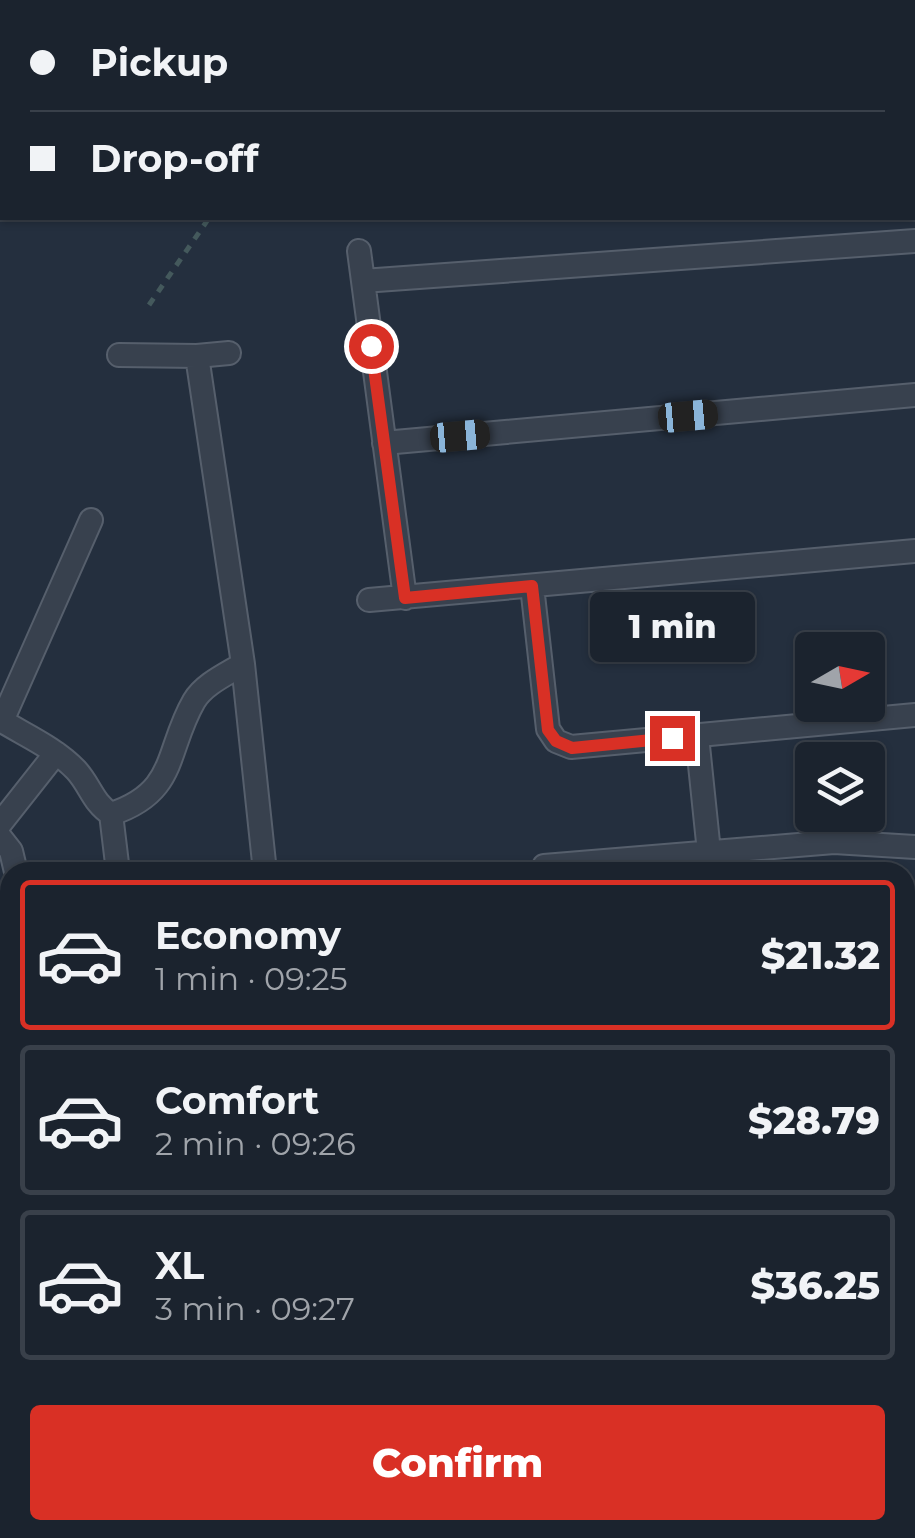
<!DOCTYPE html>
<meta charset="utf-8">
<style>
:root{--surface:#1b232e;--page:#282f3a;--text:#f1f3f6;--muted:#a0a4aa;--line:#39404a;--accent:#d93025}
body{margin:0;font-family:Montserrat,sans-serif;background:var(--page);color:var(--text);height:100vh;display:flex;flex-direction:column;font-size:38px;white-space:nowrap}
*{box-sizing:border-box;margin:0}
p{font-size:32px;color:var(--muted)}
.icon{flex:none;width:55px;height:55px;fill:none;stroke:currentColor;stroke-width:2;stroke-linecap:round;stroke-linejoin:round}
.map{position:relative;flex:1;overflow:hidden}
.details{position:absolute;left:0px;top:862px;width:915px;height:678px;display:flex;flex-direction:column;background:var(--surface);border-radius:30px 30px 0 0;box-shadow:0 2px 8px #0004,0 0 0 2px var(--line)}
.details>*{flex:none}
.guide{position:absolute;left:0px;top:0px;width:915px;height:220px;box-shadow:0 2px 8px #0004,0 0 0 2px var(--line);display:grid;align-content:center;height:220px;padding:0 30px;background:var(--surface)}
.needle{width:65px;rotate:81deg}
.buttons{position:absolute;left:795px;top:632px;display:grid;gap:20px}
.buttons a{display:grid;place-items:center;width:90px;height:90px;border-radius:10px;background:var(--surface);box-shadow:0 2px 8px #0004,0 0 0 2px var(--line);font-size:50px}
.end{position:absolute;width:45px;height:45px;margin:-22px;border:12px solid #d93025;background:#fff;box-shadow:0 0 0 5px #fff}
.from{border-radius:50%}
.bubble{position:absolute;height:70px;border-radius:10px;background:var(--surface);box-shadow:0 2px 8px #0004,0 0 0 2px var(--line);font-size:32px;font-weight:800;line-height:70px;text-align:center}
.car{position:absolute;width:30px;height:60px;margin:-30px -15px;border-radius:12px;box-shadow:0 0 8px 2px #0007;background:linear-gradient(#222 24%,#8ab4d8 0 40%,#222 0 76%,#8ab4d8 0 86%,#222 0)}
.guide b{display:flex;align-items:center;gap:35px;height:95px;font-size:38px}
.guide b+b{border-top:2px solid var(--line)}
.guide i{width:25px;height:25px;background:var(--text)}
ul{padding:18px 0 0;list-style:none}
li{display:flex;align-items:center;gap:30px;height:150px;margin:0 20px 15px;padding:0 10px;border:5px solid var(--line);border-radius:10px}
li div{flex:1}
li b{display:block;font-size:38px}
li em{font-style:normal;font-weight:800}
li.current{border-color:var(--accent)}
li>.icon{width:90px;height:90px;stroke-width:1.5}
.cta{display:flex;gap:20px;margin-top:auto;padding:20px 30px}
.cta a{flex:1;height:115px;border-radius:10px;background:var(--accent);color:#fff;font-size:40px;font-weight:800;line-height:115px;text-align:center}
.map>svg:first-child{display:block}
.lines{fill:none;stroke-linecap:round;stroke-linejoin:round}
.street-casing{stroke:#565f6c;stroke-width:26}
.path{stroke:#44595c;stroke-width:5;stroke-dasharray:8 8;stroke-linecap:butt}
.street{stroke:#38414e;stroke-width:22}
.route{stroke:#d93025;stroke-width:12}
</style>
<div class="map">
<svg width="915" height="1538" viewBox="0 0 915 1538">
<rect width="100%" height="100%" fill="#242f3e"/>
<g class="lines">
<!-- street casing -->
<g class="street-casing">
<path id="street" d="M359,251l46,347
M363,281l552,-40
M119,355l78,1 46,308 22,208
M197,356l32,-3
M384,443l531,-48
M91,520l-89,201c25,15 54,28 74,49 14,15 17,33 35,44l7,58
M532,586l16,143 8,12 15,6 344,-32
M369,600l546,-49
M697,736l12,116
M111,814c67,-22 54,-63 83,-113 10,-17 33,-27 49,-37
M0,824l56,-71
M0,837l11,14 5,21
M544,866l290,-24 81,5
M0,913l10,71
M0,1117h10
M0,1243l10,-40
M905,1334l10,-24
M905,1406l10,-20
M0,1493l10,-17
M268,1530l1,8
M160,1538l5,-8
M834,1538l1,-8
M866,1538l1,-8"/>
</g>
<!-- path -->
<path class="path" d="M871,2l8,-2
M149,305l60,-87"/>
<!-- street -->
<use href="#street" class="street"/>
</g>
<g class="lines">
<!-- route -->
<path class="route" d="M371,346l34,252 127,-12 16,144 8,11 16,7 100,-10"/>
</g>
</svg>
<div class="buttons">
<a><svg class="needle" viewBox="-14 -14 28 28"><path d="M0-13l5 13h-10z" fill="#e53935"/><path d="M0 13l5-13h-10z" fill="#a0a4aa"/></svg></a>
<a><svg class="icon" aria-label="layers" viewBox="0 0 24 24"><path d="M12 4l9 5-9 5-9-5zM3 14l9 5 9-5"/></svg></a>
</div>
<i class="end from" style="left:371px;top:346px"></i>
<i class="end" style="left:672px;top:738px"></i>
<div class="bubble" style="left:590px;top:592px;width:165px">1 min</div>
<i class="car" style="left:688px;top:416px;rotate:85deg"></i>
<i class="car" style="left:460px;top:436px;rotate:85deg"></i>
<div class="guide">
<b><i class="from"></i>Pickup</b>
<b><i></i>Drop-off</b>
</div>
<section class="details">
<ul>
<li class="current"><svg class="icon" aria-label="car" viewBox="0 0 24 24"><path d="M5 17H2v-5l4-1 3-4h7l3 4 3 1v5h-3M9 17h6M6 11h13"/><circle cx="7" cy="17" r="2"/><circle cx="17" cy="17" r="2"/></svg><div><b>Economy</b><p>1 min · 09:25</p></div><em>$21.32</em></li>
<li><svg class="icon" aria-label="car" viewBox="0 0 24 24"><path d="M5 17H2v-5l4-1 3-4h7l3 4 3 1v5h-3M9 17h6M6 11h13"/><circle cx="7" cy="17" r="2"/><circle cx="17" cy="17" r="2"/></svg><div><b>Comfort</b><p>2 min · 09:26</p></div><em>$28.79</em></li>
<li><svg class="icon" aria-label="car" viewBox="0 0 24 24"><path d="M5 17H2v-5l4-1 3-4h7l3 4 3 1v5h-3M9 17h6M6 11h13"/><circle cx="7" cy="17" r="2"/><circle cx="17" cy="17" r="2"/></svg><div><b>XL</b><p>3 min · 09:27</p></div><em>$36.25</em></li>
</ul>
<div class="cta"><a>Confirm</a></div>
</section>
</div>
